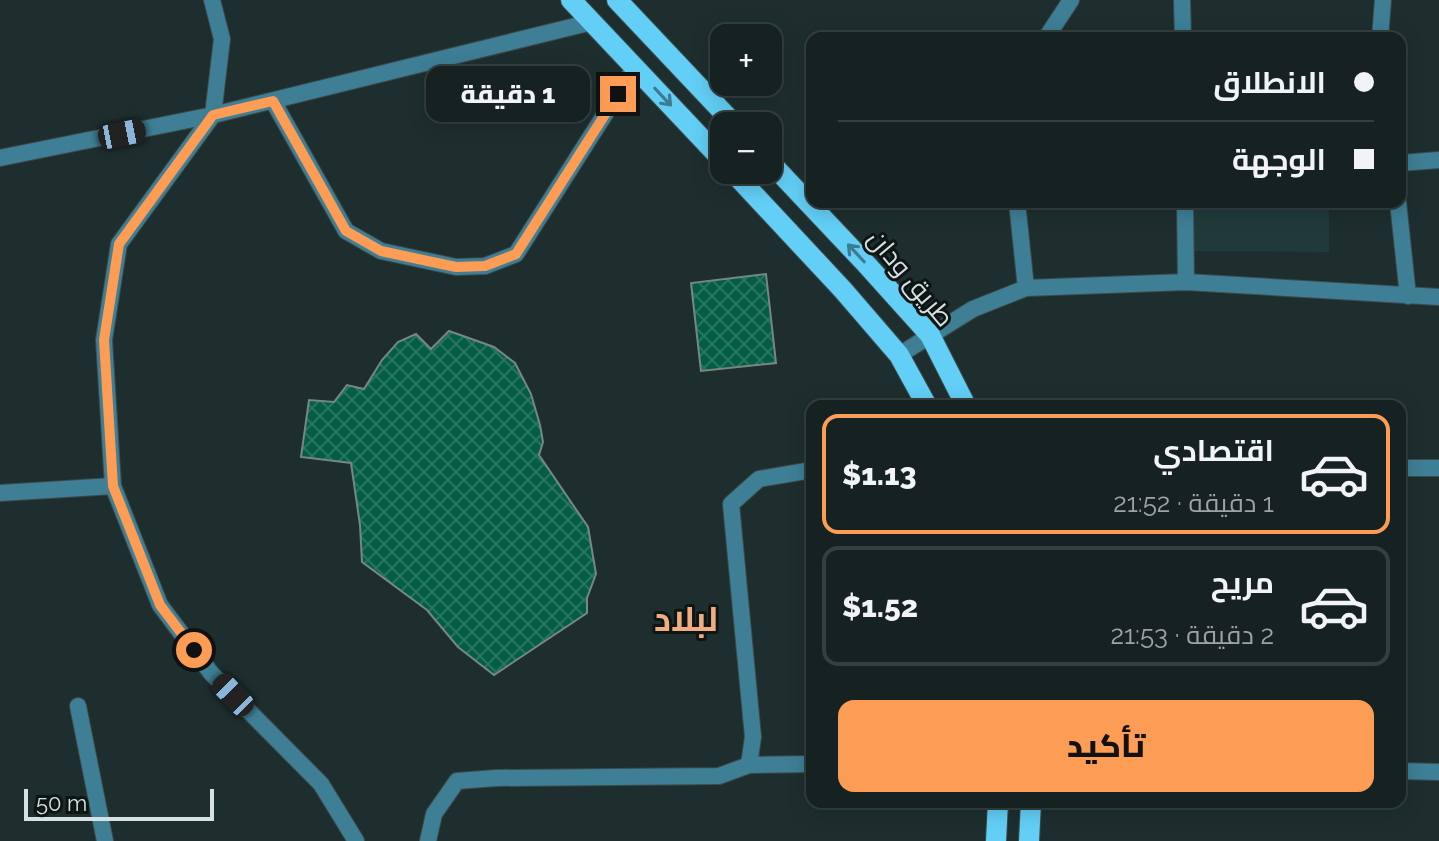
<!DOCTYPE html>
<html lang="ar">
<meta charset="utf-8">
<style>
:root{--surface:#162222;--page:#232f2f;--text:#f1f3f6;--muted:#9ea4a5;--line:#353f40;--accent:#fd9c55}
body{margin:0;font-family:Raleway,Cairo,sans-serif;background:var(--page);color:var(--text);direction:rtl;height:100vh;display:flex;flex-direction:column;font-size:30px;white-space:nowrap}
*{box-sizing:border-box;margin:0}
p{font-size:26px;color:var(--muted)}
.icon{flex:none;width:44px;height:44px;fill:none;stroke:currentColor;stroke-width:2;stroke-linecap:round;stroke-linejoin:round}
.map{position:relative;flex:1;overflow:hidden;direction:ltr}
.drawer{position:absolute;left:806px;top:400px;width:600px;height:408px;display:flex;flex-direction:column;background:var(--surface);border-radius:16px;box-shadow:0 4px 20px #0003,0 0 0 2px var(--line);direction:rtl}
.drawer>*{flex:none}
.hud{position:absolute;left:806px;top:32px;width:600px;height:176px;border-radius:16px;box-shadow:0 4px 20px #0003,0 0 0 2px var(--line);direction:rtl;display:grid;align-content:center;height:176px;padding:0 32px;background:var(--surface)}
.tools{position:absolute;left:710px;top:24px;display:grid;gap:16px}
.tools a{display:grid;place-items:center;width:72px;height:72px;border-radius:16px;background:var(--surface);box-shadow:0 4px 20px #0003,0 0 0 2px var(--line);font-size:40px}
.scale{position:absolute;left:24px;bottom:20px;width:190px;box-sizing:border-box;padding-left:8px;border:4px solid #d7e1e1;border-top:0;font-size:22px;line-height:28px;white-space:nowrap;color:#d7e1e1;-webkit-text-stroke:6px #0e1515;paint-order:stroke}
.end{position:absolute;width:36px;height:36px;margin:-18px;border:10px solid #fd9c55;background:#111;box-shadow:0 0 0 4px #111}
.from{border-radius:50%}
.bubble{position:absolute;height:56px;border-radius:16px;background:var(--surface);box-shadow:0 4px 20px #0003,0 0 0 2px var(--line);font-size:26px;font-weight:800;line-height:56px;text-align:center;direction:rtl}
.car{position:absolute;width:24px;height:48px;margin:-24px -12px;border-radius:10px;box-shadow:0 0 6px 2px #0007;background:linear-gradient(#222 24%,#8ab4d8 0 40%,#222 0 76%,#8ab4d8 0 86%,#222 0)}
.hud b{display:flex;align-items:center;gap:28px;height:76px;font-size:30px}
.hud b+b{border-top:2px solid var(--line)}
.hud i{width:20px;height:20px;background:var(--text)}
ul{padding:14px 0 0;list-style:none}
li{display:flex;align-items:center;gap:24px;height:120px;margin:0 16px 12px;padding:0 16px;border:4px solid var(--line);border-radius:16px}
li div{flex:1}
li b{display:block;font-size:30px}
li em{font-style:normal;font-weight:800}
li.active{border-color:var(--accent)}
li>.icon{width:72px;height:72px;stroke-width:1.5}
.action{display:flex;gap:16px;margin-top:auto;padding:16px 32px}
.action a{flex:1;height:92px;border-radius:16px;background:var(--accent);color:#111;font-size:32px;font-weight:800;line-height:92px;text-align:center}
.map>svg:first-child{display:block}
.built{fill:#203a3a}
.building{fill:url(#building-cross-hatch);stroke:#778881;stroke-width:2}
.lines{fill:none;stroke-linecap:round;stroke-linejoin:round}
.minor-casing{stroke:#3c4b4b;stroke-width:18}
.primary-casing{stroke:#3c4b4b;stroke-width:22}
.minor{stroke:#3e7f96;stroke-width:16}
.primary{stroke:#63cff6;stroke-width:20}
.oneway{stroke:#3d7b91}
.route{stroke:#fd9c55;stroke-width:10}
.labels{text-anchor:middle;stroke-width:6;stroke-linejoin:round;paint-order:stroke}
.street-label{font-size:26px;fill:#d7e1e1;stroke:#0e1515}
.district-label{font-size:34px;font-weight:bold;fill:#f1ad7f;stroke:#0e1515}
</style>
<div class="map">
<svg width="1439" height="841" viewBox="0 0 1439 841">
<defs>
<pattern id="building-cross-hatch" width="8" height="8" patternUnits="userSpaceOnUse" patternTransform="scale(2)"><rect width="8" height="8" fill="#045d45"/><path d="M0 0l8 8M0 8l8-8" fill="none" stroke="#287460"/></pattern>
</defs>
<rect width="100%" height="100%" fill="#1e2e2e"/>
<!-- built -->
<path class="built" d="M1192,34l139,1v3h-139z
M1191,202h138v50l-138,-1z"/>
<!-- building -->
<path class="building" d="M766,274l10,89 -75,8 -10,-88z
M449,331l45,16 21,16 16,31 9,31 3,17 -4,13 49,72 8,47 -9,24v15l-93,62 -36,-28 -31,-37 -65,-48 -2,-37 -9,-62 -50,-6 8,-57 25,2 13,-17 17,4 18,-29 16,-18 18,-8 15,15z"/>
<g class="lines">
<!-- minor casing -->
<g class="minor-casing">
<path id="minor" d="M212,0l10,39 -9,76 -94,129 -15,96 9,146 47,119 51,68 110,111 35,57
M1182,0l1,38
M1046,38l25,-38
M1380,38l3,-38
M273,101l73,130 35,20 75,16 29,-1 31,-12 119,-187
M0,158l213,-43 379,-93
M1400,163l39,-3
M1017,202l9,86
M1185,202l1,80
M1398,202l10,94
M899,355l74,-46 53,-21 160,-6 253,15
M1400,468h39
M0,493l113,-7
M78,706l27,135
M749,765l63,-1
M1400,771l39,1
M428,841l6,-27 23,-33 39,-3 223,-2 30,-11 4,-28 -22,-233 28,-25 53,-9"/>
</g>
<!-- primary casing -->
<g class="primary-casing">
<path id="primary" d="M571,0l153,162
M617,0l119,126
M768,160l99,105 63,70 36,71
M731,170l112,120 56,65 28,51
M996,841l2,-39
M1029,841l2,-39"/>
</g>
<!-- minor -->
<use href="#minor" class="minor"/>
<!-- primary -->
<use href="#primary" class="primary"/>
</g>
<!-- one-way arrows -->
<defs><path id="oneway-shaft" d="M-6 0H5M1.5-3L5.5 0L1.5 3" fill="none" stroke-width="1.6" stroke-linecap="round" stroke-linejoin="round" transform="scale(2)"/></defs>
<g class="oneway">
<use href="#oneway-shaft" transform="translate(663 97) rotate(47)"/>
<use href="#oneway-shaft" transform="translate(856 253) rotate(-133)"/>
</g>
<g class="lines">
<!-- route -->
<path class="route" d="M194,650l-34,-45 -47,-119 -9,-146 15,-96 94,-129 60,-14 73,130 35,20 75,16 29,-1 31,-12 102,-160"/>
</g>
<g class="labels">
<!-- street labels -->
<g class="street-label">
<text transform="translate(911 278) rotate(50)" y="9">طريق ودان</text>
</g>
<!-- district labels -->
<g class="district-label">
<text x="686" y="631">لبلاد</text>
</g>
</g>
</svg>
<div class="tools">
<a>+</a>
<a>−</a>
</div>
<div class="scale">50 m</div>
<i class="end from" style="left:194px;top:650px"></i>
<i class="end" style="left:618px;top:94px"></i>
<div class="bubble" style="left:426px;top:66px;width:164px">1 دقيقة</div>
<i class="car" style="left:122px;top:134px;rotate:79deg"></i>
<i class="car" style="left:233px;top:695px;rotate:316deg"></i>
<div class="hud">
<b><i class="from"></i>الانطلاق</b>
<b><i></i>الوجهة</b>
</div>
<section class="drawer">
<ul>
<li class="active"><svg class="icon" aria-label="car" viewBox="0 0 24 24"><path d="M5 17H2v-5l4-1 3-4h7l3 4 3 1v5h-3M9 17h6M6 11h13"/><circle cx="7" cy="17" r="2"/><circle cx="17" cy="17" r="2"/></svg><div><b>اقتصادي</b><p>1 دقيقة · 21:52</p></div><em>$1.13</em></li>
<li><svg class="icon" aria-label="car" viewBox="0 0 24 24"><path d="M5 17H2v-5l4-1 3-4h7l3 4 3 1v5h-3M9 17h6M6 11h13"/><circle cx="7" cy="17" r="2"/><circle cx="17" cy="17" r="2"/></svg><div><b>مريح</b><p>2 دقيقة · 21:53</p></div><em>$1.52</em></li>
</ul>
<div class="action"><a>تأكيد</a></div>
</section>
</div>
